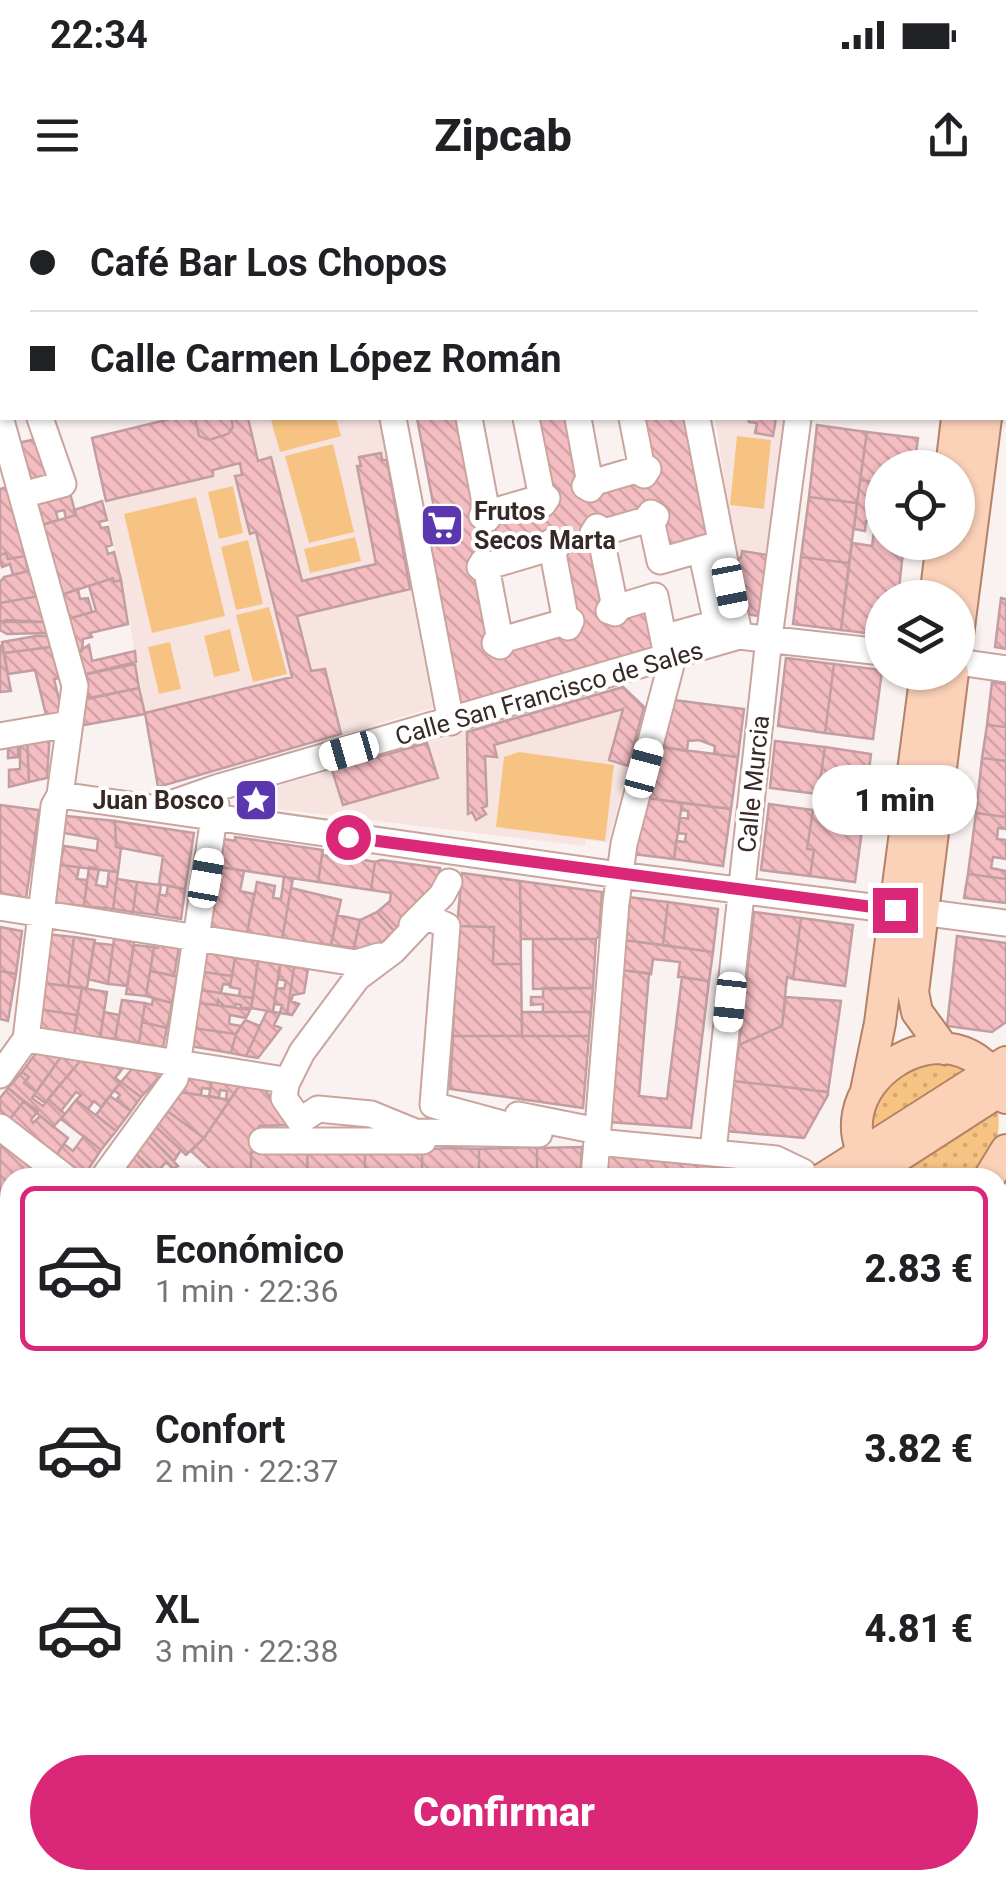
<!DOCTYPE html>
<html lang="es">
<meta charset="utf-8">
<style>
:root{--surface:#fff;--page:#f6f6f6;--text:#202124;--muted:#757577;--line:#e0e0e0;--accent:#db2777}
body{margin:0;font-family:Roboto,sans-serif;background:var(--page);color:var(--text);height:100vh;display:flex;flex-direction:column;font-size:38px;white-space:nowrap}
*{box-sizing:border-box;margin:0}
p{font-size:32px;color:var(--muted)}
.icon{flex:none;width:55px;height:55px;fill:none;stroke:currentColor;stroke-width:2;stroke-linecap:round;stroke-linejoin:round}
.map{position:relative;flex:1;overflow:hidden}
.details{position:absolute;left:0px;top:968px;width:1008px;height:722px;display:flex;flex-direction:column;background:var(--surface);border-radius:30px 30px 0 0;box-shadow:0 2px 8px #0004}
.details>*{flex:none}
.banner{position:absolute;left:0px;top:0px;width:1008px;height:220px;box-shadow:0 2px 8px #0004;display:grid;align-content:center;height:220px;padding:0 30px;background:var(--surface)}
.controls{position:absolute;left:865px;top:250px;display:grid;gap:20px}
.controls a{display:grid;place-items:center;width:110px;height:110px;border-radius:50%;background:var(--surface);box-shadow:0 2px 8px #0004;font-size:50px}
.end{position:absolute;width:45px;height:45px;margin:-22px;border:12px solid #db2777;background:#fff;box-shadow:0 0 0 5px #fff}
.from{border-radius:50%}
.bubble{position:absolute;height:70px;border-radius:35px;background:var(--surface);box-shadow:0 2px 8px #0004;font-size:32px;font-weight:800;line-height:70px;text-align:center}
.car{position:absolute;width:30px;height:60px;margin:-30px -15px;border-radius:12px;box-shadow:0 0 8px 2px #0007;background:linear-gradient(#fff 24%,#345 0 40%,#fff 0 76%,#345 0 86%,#fff 0)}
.banner b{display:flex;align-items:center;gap:35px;height:95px;font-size:38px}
.banner b+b{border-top:2px solid var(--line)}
.banner i{width:25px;height:25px;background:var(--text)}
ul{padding:18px 0 0;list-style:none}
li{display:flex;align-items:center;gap:30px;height:165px;margin:0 20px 15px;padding:0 10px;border:5px solid transparent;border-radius:15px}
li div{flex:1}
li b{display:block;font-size:38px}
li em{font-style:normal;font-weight:800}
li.selected{border-color:var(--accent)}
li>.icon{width:90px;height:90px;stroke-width:1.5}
.button{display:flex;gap:20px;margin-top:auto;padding:20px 30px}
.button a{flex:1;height:115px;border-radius:60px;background:var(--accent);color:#fff;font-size:40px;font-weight:800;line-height:115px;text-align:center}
.status{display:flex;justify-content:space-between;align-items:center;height:70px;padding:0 50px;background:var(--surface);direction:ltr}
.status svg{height:28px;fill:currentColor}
header{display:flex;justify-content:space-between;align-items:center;height:130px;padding:0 30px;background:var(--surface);font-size:45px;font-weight:800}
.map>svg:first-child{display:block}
.built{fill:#f7e4e0}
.green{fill:url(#green-dots)}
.pitch{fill:#f7c382}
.building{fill:url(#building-back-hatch);stroke:#c29ea2;stroke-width:2.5;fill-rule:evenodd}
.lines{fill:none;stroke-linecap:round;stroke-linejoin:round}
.minor-casing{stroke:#c9a59e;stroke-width:29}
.major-casing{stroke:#b48266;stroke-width:34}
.minor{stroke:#fff;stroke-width:25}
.major{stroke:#fbd1b8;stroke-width:30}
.route{stroke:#db2777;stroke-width:12}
.labels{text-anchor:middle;stroke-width:8;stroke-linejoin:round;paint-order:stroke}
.poi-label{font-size:25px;font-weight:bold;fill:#372926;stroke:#fff;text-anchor:start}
.street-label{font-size:25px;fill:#372926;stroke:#fff}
</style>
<div class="status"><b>22:34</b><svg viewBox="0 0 49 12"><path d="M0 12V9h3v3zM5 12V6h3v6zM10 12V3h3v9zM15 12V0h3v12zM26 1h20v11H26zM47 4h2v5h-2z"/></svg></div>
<header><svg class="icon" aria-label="menu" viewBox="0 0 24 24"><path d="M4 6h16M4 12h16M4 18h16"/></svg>Zipcab<svg class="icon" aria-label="share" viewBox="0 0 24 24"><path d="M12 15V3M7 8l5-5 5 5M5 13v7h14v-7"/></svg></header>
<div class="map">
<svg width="1006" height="1688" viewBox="0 0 1006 1688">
<defs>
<pattern id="green-dots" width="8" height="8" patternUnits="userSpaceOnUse" patternTransform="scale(2.5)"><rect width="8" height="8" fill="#f7c382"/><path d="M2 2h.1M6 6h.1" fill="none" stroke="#d4a870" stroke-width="1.8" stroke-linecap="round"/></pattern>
<pattern id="building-back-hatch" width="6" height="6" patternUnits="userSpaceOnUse" patternTransform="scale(2.5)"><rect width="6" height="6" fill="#f4bdc2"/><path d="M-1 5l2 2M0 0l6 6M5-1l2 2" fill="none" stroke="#d2a2a7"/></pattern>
</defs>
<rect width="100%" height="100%" fill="#faf2f0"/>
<!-- built -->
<path class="built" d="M178,218h201l54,290 -275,79 -28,-163 -38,-186z
M715,218h71l-27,198 -14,-2z
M623,487l21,20 -36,136 -22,-3 -1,6 -316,-38 -3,-19z
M134,1680h195l-3,8h-196z"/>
<!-- green -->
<path class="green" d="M944,859l30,13 -103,66 1,-34 26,-35z
M997,905c6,30 -3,51 -24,72l-75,1 -7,-5z
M1000,987l6,14v202l-8,-24z"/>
<!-- pitch -->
<path class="pitch" d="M280,218h56l5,18 -61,16 -9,-32z
M737,236l34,4 -7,69 -34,-4z
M333,244l21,88 -45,11 -24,-87z
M233,286l10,47 -24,6 -11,-47z
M196,297l29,119 -73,17 -28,-119z
M355,337l6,24 -51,12 -6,-24z
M248,340l15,64 -27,6 -15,-63z
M269,407l18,67 -34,8 -17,-67z
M230,429l10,42 -26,6 -10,-41z
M170,442l11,47 -22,5 -11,-47z
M519,552l95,13 -9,76 -109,-14 8,-70z"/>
<!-- building -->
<path class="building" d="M174,218h21l4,18 10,4 19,-6 5,-7 -2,-9h17l10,43 13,-4 31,124 74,-17 -19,-98h4l-2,-9 22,-4 1,7h5l23,129 -113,27 14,55 14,-2 16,65 -183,53 -13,-74 147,-36 -36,-145 -6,2 -15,-58 7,-1 -2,-12 -27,7v6l-107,25 -14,-63z
M195,218h36l2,9 -5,7 -19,6 -10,-4z
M417,218h52l17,90 51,-9 -11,-81h52l11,60 47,-8 -4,-52h52l25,129 -49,14 -8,-37 -48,8 10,70 41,-6 10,50 -205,58 -32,-173 6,-2 7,5 3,-6 -7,-4zM553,353l8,70 -62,12 -16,-73z
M748,218h28l-3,18 -18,-3 2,-10 -8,-1z
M817,225l50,7 -10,71 -48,-6z
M867,232l51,6 -4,30h-32v15l-22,-3z
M36,239l10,36 8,-2 -23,17 -13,-47z
M860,280l22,3v51l-8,-2 2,-10 -10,-1 -1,10 -11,-2z
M68,286l8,29 -10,3 -2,-8 -8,2 2,8 -17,5 -8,-30z
M7,287l18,69 -17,3 -2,-6 -6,2v-66z
M809,297l48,6 -8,60 -48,-6z
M102,301l5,19 -8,2 2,6 7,-1 4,18 -6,2 2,7 6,-2 7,28 -7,2 -1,-4 -52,17 -19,-70 34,-10 -2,-5z
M874,332l8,2v8h22l-6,56h-16v37l-41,-5 11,-87 20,3z
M742,351l25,4 -8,61 -14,-2 -8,-55 4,-1z
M6,353l2,6 17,-3 3,15 -15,4 -3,-11 -8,3 -2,-7v-5z
M801,357l48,6 -8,67 -48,-6z
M32,370l7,26 -39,7v-21l4,-5z
M113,378l1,4 7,-2 7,44 -38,9 2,4 -9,2 -1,12 -6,2 -8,-34 28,-8 -7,-25z
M78,389l2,10 8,-1 4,14 -24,7 -7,-24z
M39,396l6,26h-45v-19z
M1001,398l5,1v50l-11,-2z
M7,420l38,2 3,11 -41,1 -7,-4v-8z
M36,436h13l2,11 -47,6 -2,-11z
M2,445l9,46 -11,1v-46z
M89,445l3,16 43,-10 1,11 -54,13 -5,-23z
M51,447l8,31 -5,1 10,41 -16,3 -13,-53 -27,4 -4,-21z
M786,458l48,6 -9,69 -47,-7z
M135,464l4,24 -50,10 -6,-23z
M834,464l48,6 -9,69 -48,-6z
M992,482l14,2v43l-19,-2z
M623,487l21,20 -16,59 -19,-6 14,-51 -129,36 3,12 -12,-1 2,50 -5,2 4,6 -10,6 -4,-8 -4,2 -1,-82z
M139,488l6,26 -61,11 -6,-24z
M674,500l70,9 -6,48 -24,-3 1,-8 -16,-6 -11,1 -1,10 -26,-4z
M987,525l19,2v34l-24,-3z
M50,532l-3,46 -18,4 -2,-47z
M27,535l2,47 -20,5v-17l11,-1v-21h-2v9l-10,1v-19z
M775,541l50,6 -7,47 -48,-6z
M427,543l11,35 -95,27 -11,-35z
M661,547l77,10 -7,52 -84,-11z
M825,547l46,7 -6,46 -47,-6z
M982,558l24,3v56l-30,-4z
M647,598l35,5 -8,56 -42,-5z
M682,603l49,6 -8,57 -49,-7 2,-18 9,1 1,-8 -8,-1 2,-16 8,2v-8l-7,-1z
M769,604l44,6 -6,39 7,1 -4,26 -49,-6z
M0,605l39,5 -13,88 -26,-5z
M813,610l51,5 -9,67 -45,-6 4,-26 -7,-1z
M976,613l30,4v12l-8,-1 -1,11 9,1v19l-13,-2 -2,11 15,3v8l-38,-5z
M66,616l49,5 1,26 5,1 -3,24 -58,-7 4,-19 33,5 1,-12 -34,-6z
M115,621l79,12 -9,56 -26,-5 4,-28 -47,-9z
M235,637l88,13 -5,32 -98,-15 4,-28 11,2z
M330,653l45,9 -4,28 -53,-8 4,-27 7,1z
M381,660l59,8 -4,30 -42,33 -17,-19 13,-11 1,-8 -20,-3 4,-28z
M60,665l19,2 -2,12 10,1 -3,26 -30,-3z
M89,667l10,2 -3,16 11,2 2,-16 9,1 -5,37 -29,-3z
M220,667l24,4 -4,20 14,3 -7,40 -37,-5z
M462,673l58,8 1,83h-28l1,-37 -37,-1z
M968,674l38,5v24l-42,-5z
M284,677l9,1 -11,61 -35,-5 10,-52 18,4 -2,12 8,1z
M117,679l20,3 -4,30 -20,-3z
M520,681l82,11 -3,44 -3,3h-75z
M137,682l24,3 -5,30 -23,-3z
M168,686l17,3 -4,30 -25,-4 3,-21 7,2z
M291,688l50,12 -10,45 -49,-6z
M628,697l40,5 -5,43 -40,-5z
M668,702l50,7 -5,43 -50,-7z
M377,712l17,19 -23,23 -18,-3 7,-31z
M754,712l47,6 -8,61 -6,-2 -5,49 -43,19z
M337,715l23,5 -6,28 -23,-3z
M801,718l52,7 -8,61 -52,-7z
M457,726l37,1 -1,37h28l1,72h-69z
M0,727l22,4 -6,43 -16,-3z
M47,734l27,3 -6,49 -27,-3z
M957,736l49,7v79l-14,10 -45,-6z
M74,737l21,3 -8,48 -19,-2z
M114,739l20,3 -7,44 -19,-2z
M533,739h63l-3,49 -60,1z
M623,740l90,12 -4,29 -31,-4 2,-15 -27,-3 -2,15 -30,-4z
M159,742l20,5 -5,29 -24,-5 4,-24 4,1z
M94,743l19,2 -5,39 -20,-5z
M134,745l20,2 -8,49 -20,-2z
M206,752l29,6 -3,18 -29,-4z
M235,758l23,3 -5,37 -14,-2 1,-7 -10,-2z
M258,761l22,3 -7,48 -22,-4z
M280,764l14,3 -7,47 -7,-1 2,-8 -8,-1 3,-17 7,2 2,-8 -7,-2z
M294,767l14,2 -4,24 -11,2 -2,6 8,3 -7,11 -5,-1z
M621,770l28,3 -10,123 28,3 15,-122 27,4 -18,147 -82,-6z
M0,771l16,3 -8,47 -8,-2z
M150,771l27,5 -5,27 -26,-7z
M203,772l29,4 -2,9 -7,-1 -2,9 -21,-3z
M41,783l41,5 -5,27 -40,-6z
M82,788l25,4 -7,48 -26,-4z
M543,788h50l-2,24h-48v-8l-12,1v-8h12z
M200,790l53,8 -2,10h-10v-3l-5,-1 -1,3 -11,-1 -6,-6v5l-20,-2z
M786,797l55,4 -13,91 -95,-11 6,-36 43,-19z
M153,798l19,5 -5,25 -25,-6 3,-19 7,2z
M122,800l23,3 -6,40 -24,-4z
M198,803l33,4 19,3 -4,8 -16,-3 -1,9 12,2 -5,8 -43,-6z
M37,809l40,6 -3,21 -33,-5z
M267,811l13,2 -6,12 7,3 -23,30 -12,-2z
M104,812l15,3 -4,24 -15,-2z
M522,812h69l-2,24h-67z
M245,820l15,6 -14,30 -15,-3 5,-19z
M142,822l25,6 -4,19 -24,-4z
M193,828l43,6 -5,19 -41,-7z
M453,836h136l-6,72 -133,-19z
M36,853l25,4 -25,35 -12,-9 5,-6 -7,-5z
M61,857l20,3 -36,43 -11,-8z
M81,860l42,8 -8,10 6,4 -20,25 -7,-6 -6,8 -12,-9 5,-5 -5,-3 -15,19 -13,-12z
M132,869l30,5 -21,23 -20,-15z
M22,872l7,5 -5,6 12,9 -4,6 11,8 5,-7 17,15 -12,13 -45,-39z
M191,877l21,3 -2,9 -8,-1 -1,7 -21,-3z
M212,880l28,5 -10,15 -4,-1 1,-8 -7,-1 -1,8 -10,-2z
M733,881l95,11v3l-24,43 -78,-7z
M121,882l20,15 -10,14 -15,-11 4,-5 -6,-5z
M240,885l25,5 25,35 -31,1 1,26h-9v26h-31l-29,-27 13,-13z
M8,888l16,13 -14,18 -10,-9v-12z
M180,892l50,8 -26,38 -38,-28z
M110,896l21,15 -15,20 -20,-16z
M76,900l40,31 -15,19 -40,-31z
M24,901l14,10 -7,9 2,3 7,-7 28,22 -11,16 -47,-35z
M166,910l38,28 -18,17 -31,-29z
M155,926l26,24 -7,11 -26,-26z
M148,935l30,31 -5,3 -7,-7 -5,6 5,6 -5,4 -27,-26z
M84,936l17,14 -17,26 -27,-22 7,-10 9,7z
M0,944l45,34h-35v37l-10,-6z
M533,947l4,2v29h-58v-29z
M582,947l-2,31h-43v-30z
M447,948l32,1v29h-57v-28z
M307,950h58v28h-57z
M307,950l1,28h-57v-26z
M365,950h57v28h-57z
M134,952l25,26h-48z
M606,954l148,12 1,10 -151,2z
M0,1081l10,6 -3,36 -7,-4z
M0,1374l10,2v58l-10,-5z
M0,1429l10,5 -1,48 -9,-4z
M10,1658v22h51l-4,8h-57v-12z
M183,1680h68l-3,8h-68z
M560,1680h27l18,7 -48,1z
M874,1680h59l-3,8h-58z"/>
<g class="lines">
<!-- minor casing -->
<g class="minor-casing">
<path id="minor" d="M109,0l2,2
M203,0v2
M374,0v2
M666,0l1,2
M67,2l2,-2
M559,2l7,-2
M858,2l7,-2
M0,78l2,-3
M0,181l2,-1
M0,217l75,269 -15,109 -6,11 -28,233 -26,36
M393,218l58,304
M469,218l17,90 -4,8 5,3 5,-7 45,-13 6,5 4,-6 -6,-5 -15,-75
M578,218l11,60 -4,8
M697,218l42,216
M585,286l5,3 5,-7 41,-12 8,5 4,-6 -7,-5 -9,-46
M22,295l41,-11 -23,-66
M651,313l5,3 -4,8 8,37 49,-14 3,13 -8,4 12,55 10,-2 2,12 -12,7 -3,-12 -43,12 2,9 -7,1 -10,-50 -36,11 -4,6 -6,-2 5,-9 -13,-63 -8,-6 4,-6 7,5 42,-12z
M551,342l6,4 -4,7 12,64 6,4 -3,6 -7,-4 -56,16 -5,7 -5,-3 4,-8 -12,-63 -7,-5 3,-5 6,4 57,-17z
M958,462l48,7
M0,536l69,-12
M60,595l559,80 276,35
M159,608l57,-20 523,-152 143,16
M0,707l356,56 23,-7
M921,712l85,11
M426,716l21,10 -14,179 106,29 -124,-2 -44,-18 -53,-5 -18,12 -16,-23 2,-14 16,-32 55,-74 36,-27z
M412,725l30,-30 7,-13
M26,839l252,40
M518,915l80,16
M0,927l66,51
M262,941h161
M597,942l179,17 27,13
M713,951l56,-513 29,-220
M103,978l72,-99 41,-275
M594,978l22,-275 8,-59 49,-187
M0,1195l10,-1
M998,1197l8,23
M0,1248l10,19
M0,1301l10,-5
M998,1508l8,4
M998,1565l8,-22
M729,1680l22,8
M979,1680l21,8
M110,1688l5,-8
M346,1688l3,-8
M694,1688l3,-8
M775,1688l3,-8
M949,1688l3,-8"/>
</g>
<!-- major casing -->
<g class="major-casing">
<path id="major" d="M982,0v2
M1005,44l1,-9
M951,268l6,-50
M935,398l7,-56
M958,435l28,-217
M944,849l-27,-37 -4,-20 40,-320
M866,891l14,-68 46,-351
M824,978l182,-116
M865,978l141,-91
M881,978c-85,-85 78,-196 125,-80
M989,978l17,-28
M0,1572l10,-28
M0,1616l10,-19"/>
</g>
<!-- minor -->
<use href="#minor" class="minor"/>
<!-- major -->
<use href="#major" class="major"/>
</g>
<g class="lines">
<!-- route -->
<path class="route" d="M348,637l547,73"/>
</g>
<!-- icons -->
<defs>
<g id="supermarket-square" transform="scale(2.25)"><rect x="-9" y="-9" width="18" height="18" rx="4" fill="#5b37af" stroke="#fff"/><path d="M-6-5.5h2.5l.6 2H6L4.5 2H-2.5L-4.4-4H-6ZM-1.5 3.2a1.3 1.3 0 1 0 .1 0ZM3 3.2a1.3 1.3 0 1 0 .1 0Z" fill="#fff"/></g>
<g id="sight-square" transform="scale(2.25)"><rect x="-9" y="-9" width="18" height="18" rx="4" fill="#5b37af" stroke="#fff"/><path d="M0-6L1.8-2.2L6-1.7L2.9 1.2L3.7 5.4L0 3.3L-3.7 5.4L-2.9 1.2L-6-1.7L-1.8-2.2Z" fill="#fff"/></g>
</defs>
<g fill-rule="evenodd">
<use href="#supermarket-square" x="442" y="325"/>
<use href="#sight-square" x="256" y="600"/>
</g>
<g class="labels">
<!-- poi labels -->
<g class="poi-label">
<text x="474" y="320">Frutos<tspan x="474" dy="29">Secos Marta</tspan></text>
<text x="224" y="609" text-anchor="end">Juan Bosco</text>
</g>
<!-- street labels -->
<g class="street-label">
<text transform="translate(549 493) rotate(-16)" y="9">Calle San Francisco de Sales</text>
<text transform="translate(753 584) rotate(-84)" y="9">Calle Murcia</text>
</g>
</g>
</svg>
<div class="controls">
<a><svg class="icon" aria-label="locate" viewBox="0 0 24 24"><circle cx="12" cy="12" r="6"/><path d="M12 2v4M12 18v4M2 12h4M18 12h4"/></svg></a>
<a><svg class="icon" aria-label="layers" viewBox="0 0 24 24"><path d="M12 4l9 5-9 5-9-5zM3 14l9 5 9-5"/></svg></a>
</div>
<i class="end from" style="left:348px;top:637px"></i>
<i class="end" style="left:895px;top:710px"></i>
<div class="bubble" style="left:812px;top:565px;width:165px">1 min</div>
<i class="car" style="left:730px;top:388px;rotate:169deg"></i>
<i class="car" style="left:349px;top:551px;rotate:254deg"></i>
<i class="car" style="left:644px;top:568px;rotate:15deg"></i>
<i class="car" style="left:206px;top:678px;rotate:10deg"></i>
<i class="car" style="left:730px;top:802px;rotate:186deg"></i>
<div class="banner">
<b><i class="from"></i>Café Bar Los Chopos</b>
<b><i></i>Calle Carmen López Román</b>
</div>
<section class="details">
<ul>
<li class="selected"><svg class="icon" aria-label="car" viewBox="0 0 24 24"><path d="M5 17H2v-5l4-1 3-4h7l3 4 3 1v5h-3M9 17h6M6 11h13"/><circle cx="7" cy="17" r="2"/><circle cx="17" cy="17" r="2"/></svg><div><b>Económico</b><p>1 min · 22:36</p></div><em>2.83 €</em></li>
<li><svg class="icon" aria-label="car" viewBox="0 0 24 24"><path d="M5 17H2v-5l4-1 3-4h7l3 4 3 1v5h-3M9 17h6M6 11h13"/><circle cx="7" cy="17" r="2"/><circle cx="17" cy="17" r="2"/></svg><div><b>Confort</b><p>2 min · 22:37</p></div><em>3.82 €</em></li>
<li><svg class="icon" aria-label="car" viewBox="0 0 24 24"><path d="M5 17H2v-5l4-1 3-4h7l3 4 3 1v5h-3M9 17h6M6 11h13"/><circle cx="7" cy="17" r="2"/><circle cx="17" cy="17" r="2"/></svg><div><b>XL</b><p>3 min · 22:38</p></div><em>4.81 €</em></li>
</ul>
<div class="button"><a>Confirmar</a></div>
</section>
</div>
